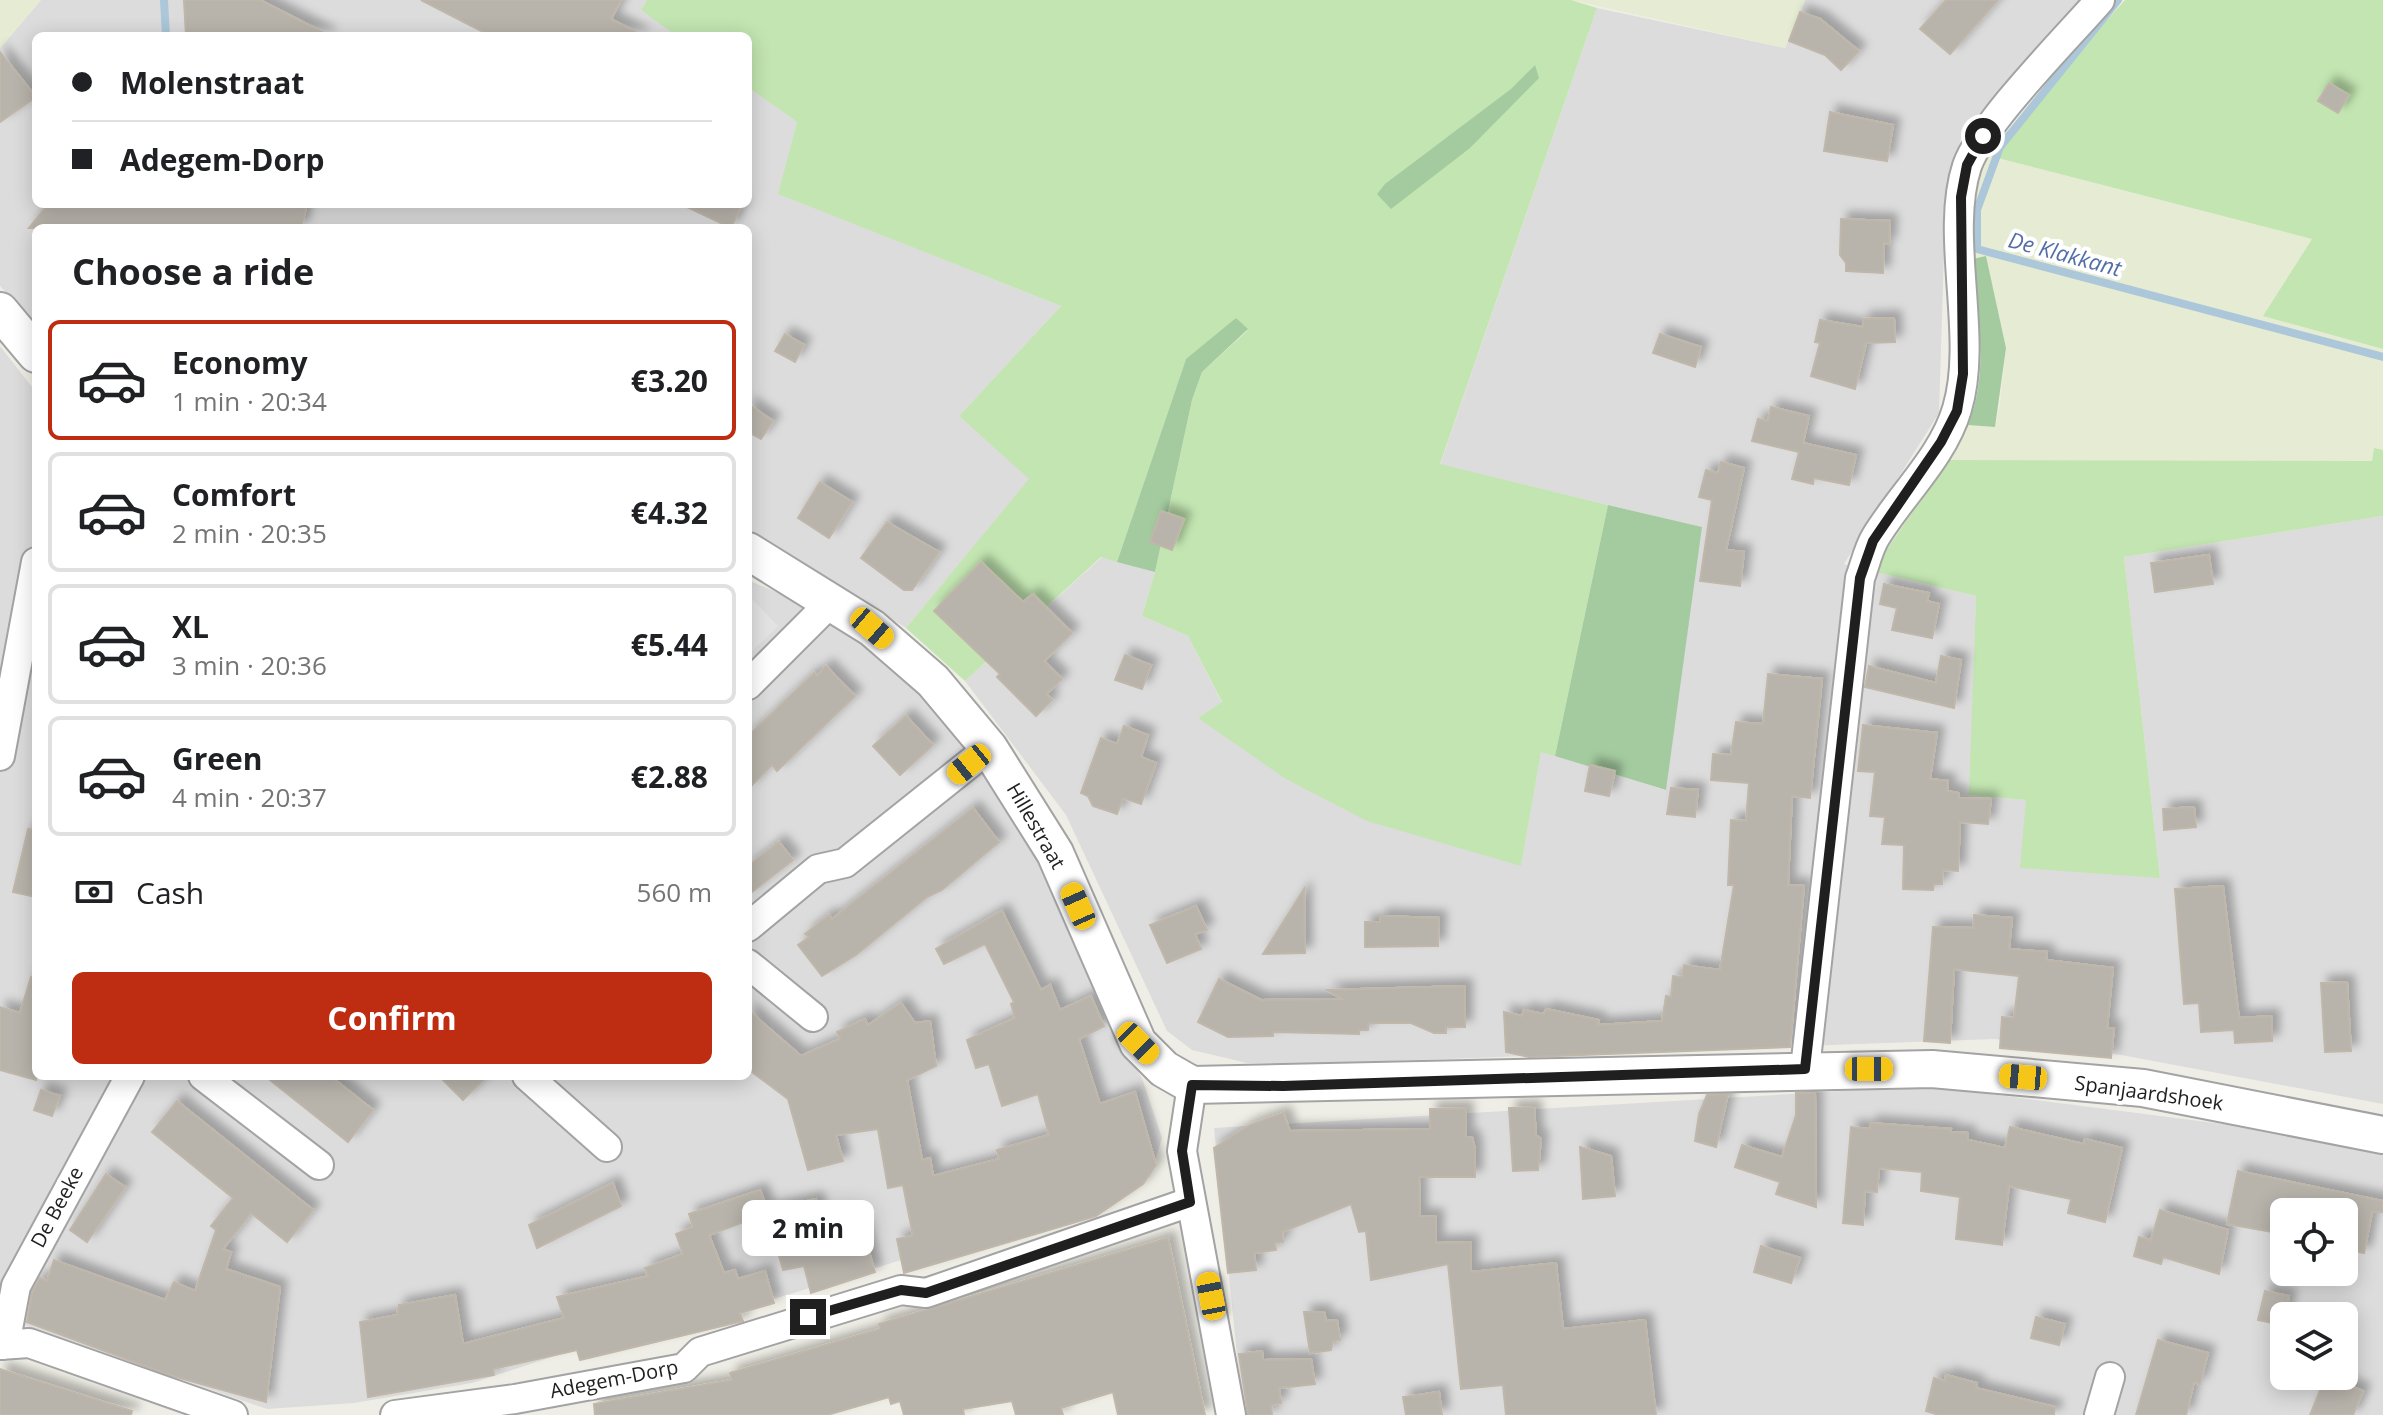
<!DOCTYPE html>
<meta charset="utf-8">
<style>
:root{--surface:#fff;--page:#f6f6f6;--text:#202124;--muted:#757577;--line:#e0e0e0;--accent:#be2d11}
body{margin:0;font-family:"Open Sans",sans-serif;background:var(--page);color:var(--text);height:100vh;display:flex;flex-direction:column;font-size:30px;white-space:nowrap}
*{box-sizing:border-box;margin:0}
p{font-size:26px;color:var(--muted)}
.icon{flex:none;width:44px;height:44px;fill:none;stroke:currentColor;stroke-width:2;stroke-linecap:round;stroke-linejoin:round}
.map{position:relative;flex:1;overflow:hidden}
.side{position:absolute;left:32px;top:224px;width:720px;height:856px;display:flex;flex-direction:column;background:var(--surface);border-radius:12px;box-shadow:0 4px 20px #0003}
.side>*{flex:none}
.banner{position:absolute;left:32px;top:32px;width:720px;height:176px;border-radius:12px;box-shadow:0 4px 20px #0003;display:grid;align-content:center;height:176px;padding:0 40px;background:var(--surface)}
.controls{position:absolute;left:2270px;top:1198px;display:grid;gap:16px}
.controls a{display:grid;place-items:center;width:88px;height:88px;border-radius:12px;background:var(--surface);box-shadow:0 4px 20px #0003;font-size:40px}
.end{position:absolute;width:36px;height:36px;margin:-18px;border:10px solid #1f1f1f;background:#fff;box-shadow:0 0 0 4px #fff}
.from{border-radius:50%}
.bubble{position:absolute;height:56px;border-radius:12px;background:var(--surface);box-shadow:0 4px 20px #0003;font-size:26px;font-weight:700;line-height:56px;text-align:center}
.car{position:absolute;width:24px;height:48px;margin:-24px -12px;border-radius:10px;box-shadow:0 0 6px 2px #0007;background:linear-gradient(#f5c518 24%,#345 0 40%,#f5c518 0 76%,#345 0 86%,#f5c518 0)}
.banner b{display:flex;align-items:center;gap:28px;height:76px;font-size:30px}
.banner b+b{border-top:2px solid var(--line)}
.banner i{width:20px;height:20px;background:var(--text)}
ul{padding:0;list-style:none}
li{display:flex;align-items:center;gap:24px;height:120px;margin:0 16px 12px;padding:0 24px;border:4px solid var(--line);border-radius:12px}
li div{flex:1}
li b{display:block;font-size:30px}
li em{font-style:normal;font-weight:700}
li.on{border-color:var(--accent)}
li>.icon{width:72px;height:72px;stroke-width:1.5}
h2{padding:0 40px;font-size:36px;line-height:96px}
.pay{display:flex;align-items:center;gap:20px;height:88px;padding:0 40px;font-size:30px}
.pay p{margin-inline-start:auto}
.cta{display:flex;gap:16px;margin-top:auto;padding:16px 40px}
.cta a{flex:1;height:92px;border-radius:12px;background:var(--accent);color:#fff;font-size:32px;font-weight:700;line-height:92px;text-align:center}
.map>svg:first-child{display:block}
.residential{fill:#dddcdc;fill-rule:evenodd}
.farmland{fill:#e6ecd3}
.grass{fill:#c2e5b1}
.forest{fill:#a4cb9f}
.parking{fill:#e3e3e3}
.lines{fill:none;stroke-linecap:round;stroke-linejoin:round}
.stream{stroke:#abc7d9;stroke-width:8}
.building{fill:#b8b4ac;stroke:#c0b7aa;stroke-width:2;filter:url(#shadow)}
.minor-casing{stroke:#a3a3a3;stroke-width:32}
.tertiary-casing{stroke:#a3a3a3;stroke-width:40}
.minor{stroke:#fff;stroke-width:28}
.tertiary{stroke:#fff;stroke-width:36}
.route{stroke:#1f1f1f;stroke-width:10}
.labels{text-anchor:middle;stroke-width:8;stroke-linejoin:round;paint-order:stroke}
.street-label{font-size:20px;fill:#1f1f1f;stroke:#fff}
.water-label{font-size:22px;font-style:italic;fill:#536fa7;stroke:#fff}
</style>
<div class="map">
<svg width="2383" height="1415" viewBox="0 0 2383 1415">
<defs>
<filter id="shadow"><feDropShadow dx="7" dy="-7" stdDeviation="4" flood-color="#0004"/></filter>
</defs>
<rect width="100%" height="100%" fill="#efeee6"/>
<!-- residential -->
<path class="residential" d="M41,0h606l-6,10 39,26h-644v168h712v-118l49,36 -18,72 282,112 -102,110 71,63 -124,149 -114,-73 -44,-20v-307h-712v96l-36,-38v-238z
M1805,0h275l-117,132 -17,57 -7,224 -95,151 132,32 -6,199 56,5 134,78 -36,-321 259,-41v588l-262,-49 -126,-16 -658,24h-90l-55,-13 -25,-19 -101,-216 -101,-134 137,-124 53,15 -13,44 46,20 34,67 -24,15 323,147 20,-114 124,39 36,-263 -261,-62 157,-457 188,40z
M0,346l36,46v684h712v-496l93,40 70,59 116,142 46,112 70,148 19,57 -12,39 -63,17 -68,30 -255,78 -172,42 -120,39 -118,20 -87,6 -252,-87 -15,-1z
M1928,1086l341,44 114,23v262h-1140l-29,-287zM2284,1212h60v60h-60zM2284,1316h60v60h-60z"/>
<!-- farmland -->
<path class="farmland" d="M0,0h41l-41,48z
M1571,0h234l-20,48z
M1986,155l326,84 -49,77 120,33v101l-9,-2 -2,13 -424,-1 20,-35 27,2 5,-24 6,-55 -20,-91 -14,1v-51z"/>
<!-- grass -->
<path class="grass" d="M647,0h924l26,8 -157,456 168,41 -53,251 -14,-4 -20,114 -154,-45 -81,-42 -88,-61 24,-16 -34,-66 -46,-20 13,-44 37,-172 10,-28 46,-42 -62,29 -69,203 -16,-5 -136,124 -59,-53 123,-149 -70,-63 102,-110 -283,-112 19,-72 -49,-35v-51h-71l-36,-26z
M2125,0h258v349l-120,-33 49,-77 -326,-84z
M2374,448l9,2v66l-259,41 36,321 -140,-10 6,-68 -57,-5 7,-199 -100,-24 7,-17 65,-95 424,1z"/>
<!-- forest -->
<path class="forest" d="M1535,65l4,13 -69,70 -79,61 -14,-15 8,-10 126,-95z
M1986,256l20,92 -11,79 -27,-2c22,-53 9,-111 4,-166z
M1236,318l12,11 -46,43 -10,28 -37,172 -38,-10 69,-203z
M1608,505l94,22 -36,263 -111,-34z"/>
<!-- parking -->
<path class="parking" d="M748,595l30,31 -30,29z"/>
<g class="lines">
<!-- stream -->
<path class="stream" d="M164,0l2,36
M2118,0l-118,147 -23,63v39l406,108"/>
</g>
<!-- building -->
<path class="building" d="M184,0h76l70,36h-144z
M421,0h200l-10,19 32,17h-152z
M1946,0h52l-48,54 -30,-25z
M1800,12l20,7 39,32 -18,19 -16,-15 -36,-14z
M0,52l36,45 -36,25z
M2329,83l20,12 -11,18 -20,-12z
M1830,112l63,13 -6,36 -63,-10z
M48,204h259l-6,24h-272z
M681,204h61l-11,24z
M1841,219l49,2 -1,23 -5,-1 -1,30 -37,-2v-8l-6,-8z
M1894,318l1,24 -29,1 -11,46 -44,-13 9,-33 -5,-1 5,-22 43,7v-8z
M785,334l19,11 -9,17 -20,-11z
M1660,334l41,13 -6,20 -42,-14z
M748,404l25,17 -12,18 -13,-7z
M1771,407l38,9 -6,27 53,12 -7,30 -35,-7 -1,6 -21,-5 7,-27 -47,-11 6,-22 10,2z
M1721,462l23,6 -18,82 18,2 -4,34 -40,-5 12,-81 -13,-3 7,-27 12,3z
M820,482l32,20 -23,36 -31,-20z
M1161,511l23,8 -12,31 -22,-8z
M887,522l52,30 -27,38h-8l-43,-32z
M2209,555l4,29 -58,8 -4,-29z
M981,562l42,40 10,-8 39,39 -28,28 18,18 -16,15 6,6 -16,16 -39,-39 3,-3 -66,-63z
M1884,584l45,9 -2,8 12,3 -7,34 -40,-8 5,-22 -17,-4z
M1125,655l26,10 -9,24 -27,-9z
M1941,656l20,4 -7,48 -89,-21 4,-21 67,17z
M826,666l29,30 -78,75 -5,-6 -24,24v-53l66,-63 3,3z
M1768,674l54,5 -12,119 -18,-2 -4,89 16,1 -14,161 -261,10 -23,-5 -2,-40 18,4 2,-6 20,4 2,-5 53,11 -1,5 64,-4 4,-25 5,1 2,-21 9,1 2,-12 36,5 14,-85h-6l3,-65 15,1 3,-38 -38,-3 2,-26 18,1 5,-33 27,2z
M906,716l27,29 -33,30 -27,-29z
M1863,725l74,8 -7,46 18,2 -1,10 12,2v5l32,1 -3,25 -28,-2 -2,49 -15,-1 -1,14h-8l-1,6 -30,-1 1,-44 -22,-1 3,-27 -15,-1 5,-44 -17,-1z
M1124,726l24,9 -7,22 15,6 -15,41 -18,-6 -6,16 -24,-8 -5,-10 -7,-3 20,-55 16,6z
M1590,765l25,6 -6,25 -24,-5z
M1671,788l27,2 -3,27 -28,-3z
M2194,807l2,20 -32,3 -1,-21z
M973,808l26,34 -57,48 -15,7 -71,58 -34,21 -24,-31 11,-8 -4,-3 24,-19 3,4z
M28,829l8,1v67l-23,-5z
M779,842l14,18 -45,35v-29z
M2223,886l16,132 33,-2v25l-37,2 -1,-13 -33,2 -2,-29 -15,1 -9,-115z
M1304,889l1,64 -42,1z
M1196,906l11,24 -12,4 6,15 -34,14 -17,-38z
M1002,911l39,79 9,-5 10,25 31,-14 13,30 -25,13 21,65 35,-12 21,73 -13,19 -47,32 -192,57 -7,-34 16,-3 -10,-51 -15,3 -10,-59 -42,6 7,26 -35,9 -20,-71 -40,-30v-59l53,46 39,-17 -3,-7 28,-13 3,6 33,-22 14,20 15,-2 6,45 -29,14 15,80 8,-2 3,18 66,-17 -2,-9 52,-15 -11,-41 -36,12 -13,-42 -13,4 -9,-28 48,-22 -4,-14 3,-2 -29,-58 -41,20 -8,-15z
M1974,915l38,3 -3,31 38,3 -1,8 67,8 -6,60h7l-3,30 -111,-10 2,-31 12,1 5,-42 -65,-7 -4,74 -26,-2 9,-114 40,1z
M1380,916l59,2 -1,28 -73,1v-25h15z
M31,977l5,1v102l-36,-10v-63l20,6z
M1219,979l42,21 81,-1 -15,-9 138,-4v41h-19v6h-12l-23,-10h-43v7h-9v4l-86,-2v4l-45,1 -30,-15z
M2347,982l4,69 -26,1 -4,-69z
M265,1076h65l43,34 -25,32z
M439,1076h48l-24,24z
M41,1090l19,6 -8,20 -18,-6z
M1796,1093h19l1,114 -40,-13 4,-12 -45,-15 7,-22 40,12 14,-42z
M1728,1094l-12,53 -21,-6 4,-27 8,-19z
M177,1101l136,109 -26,32 -36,-29 -28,36 8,3 -5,17 54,18 -14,115 -97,-27 -142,-53 5,-30 8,-14 7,3 7,-21 111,40 9,-18 21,9 21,-61 -5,-4 22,-28 -81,-66z
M1534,1107l2,28 5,4 -3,31 -25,1 -4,-63z
M1466,1108v29h6l3,12v28h-56l1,39h16v27l35,-1v30l85,-9 7,66 82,-9 11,95h-150l-3,-30 -42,4 -13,-125 -77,16 -5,-49 -7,1 -8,-28 -69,28 1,10 -8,1 1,7 -22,3 2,17 -28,3 -14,-125 36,-23 33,-12 7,18 140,-2v-20z
M1870,1123l81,6 -1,3 18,1v7l37,8 5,-21 74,17 1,-5 37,9 -17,74 -37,-9 3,-14 -62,-13 -7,59 -46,-6 4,-42 -39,-6 1,-19 -43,-4 -2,24 -12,-1 -2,34 -20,-2 8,-96 19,2z
M1580,1147l31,9 4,40 -32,3z
M2238,1171l145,30v11h-11l-8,41 -20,-4v-37h-60v22l-57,-10z
M106,1174l19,13 -38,55 -17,-12z
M613,1183l8,23 -84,42 -8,-23z
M760,1190l8,20 48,-11 10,37 36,-8 13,44 -64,21 -7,-27 -21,4 -16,-57 -58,22 15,38 11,-3 3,9 27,-8 9,32 -34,10 3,8 -163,39 -3,-10 -84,19 1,6 -126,22 -8,-75 37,-7 2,-10 56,-10 8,49 101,-26 -7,-21 91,-21 -3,-8 38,-14 -7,-20 17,-7 -4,-13z
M2160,1210l68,20 -9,44 -56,-17 -2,7 -27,-8 5,-19 12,3z
M1168,1238l37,177h-87l-5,-23 -52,16 2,7h-47l-4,-14 -49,8 1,6h-60l-4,-14 -9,3 -2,-7 -62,18h-232l-1,-11 138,-24 -2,-7 150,-44 -1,-5z
M1761,1246l39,12 -9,25 -37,-11z
M2265,1291l24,5 -6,29 -25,-5z
M1304,1312h20l2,9 11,-1 3,20 -7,1 -2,9 -21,3z
M2036,1317l29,7 -6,21 -28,-7z
M2158,1340l50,13 -8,31 -6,-2 -8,33h-50z
M1262,1351l1,9 48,-1 4,25 -36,4 2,15 -10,2 1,10h-24l-9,-61z
M0,1369l132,42 -1,4h-131z
M1946,1375l31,8 -1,5 79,19 -1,8h-115l-13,-4 8,-33 11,3z
M2326,1376l37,15 -10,24h-43z
M1439,1392l3,23h-36l-3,-18z"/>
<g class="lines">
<!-- minor casing -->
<g class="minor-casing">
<path id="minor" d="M748,685l84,-84
M0,756l36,-194
M748,927l70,-58 27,-6 144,-115
M748,964l65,53
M1805,1069l55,-491c5,-13 8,-28 15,-40 25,-42 68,-81 82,-129 22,-72 -13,-173 10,-243 15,-43 100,-128 133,-166
M203,1076l116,89
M527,1076l80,71
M1192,1085l-10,66 49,264
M0,1345l29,-2 204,72
M5,1345l11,-59 114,-210
M395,1415l120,-16 169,-31 16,-16 201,-62 25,3 264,-91
M2099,1415l11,-38"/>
</g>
<!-- tertiary casing -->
<g class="tertiary-casing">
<path id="tertiary" d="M0,311l36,43
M748,551l124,77 61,53 56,67 66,105 83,190 26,26 28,16 740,-16 211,19 240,47"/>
</g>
<!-- minor -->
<use href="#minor" class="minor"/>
<!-- tertiary -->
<use href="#tertiary" class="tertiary"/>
</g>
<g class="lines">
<!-- route -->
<path class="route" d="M808,1317l93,-27 25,3 264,-91 -8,-51 10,-66 91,1 522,-17 55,-491 13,-37 68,-99 16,-31 6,-37 -2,-177 6,-32 16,-29"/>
</g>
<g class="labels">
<!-- street labels -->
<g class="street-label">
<text transform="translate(1036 826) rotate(60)" y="7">Hillestraat</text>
<text transform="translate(2149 1093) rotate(8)" y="7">Spanjaardshoek</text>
<text transform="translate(57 1207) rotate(-62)" y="7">De Beeke</text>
<text transform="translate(614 1379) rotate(-11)" y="7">Adegem-Dorp</text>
</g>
<!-- water labels -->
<g class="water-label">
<text transform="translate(2065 254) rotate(15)" y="8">De Klakkant</text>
</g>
</g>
</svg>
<div class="controls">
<a><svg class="icon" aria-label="locate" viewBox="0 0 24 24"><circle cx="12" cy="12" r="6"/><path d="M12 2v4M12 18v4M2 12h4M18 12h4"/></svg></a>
<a><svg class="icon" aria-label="layers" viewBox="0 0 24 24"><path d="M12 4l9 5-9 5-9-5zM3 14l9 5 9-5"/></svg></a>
</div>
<i class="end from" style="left:1983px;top:136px"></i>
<i class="end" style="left:808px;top:1317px"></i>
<div class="bubble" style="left:742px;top:1200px;width:132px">2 min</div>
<i class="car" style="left:872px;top:628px;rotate:131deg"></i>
<i class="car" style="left:969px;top:764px;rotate:231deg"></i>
<i class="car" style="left:1078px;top:906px;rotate:336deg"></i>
<i class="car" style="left:1138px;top:1043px;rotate:135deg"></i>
<i class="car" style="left:1869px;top:1069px;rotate:90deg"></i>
<i class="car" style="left:2023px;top:1077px;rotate:275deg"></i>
<i class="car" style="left:1211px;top:1296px;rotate:349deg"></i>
<div class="banner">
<b><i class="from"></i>Molenstraat</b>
<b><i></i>Adegem-Dorp</b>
</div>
<section class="side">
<h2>Choose a ride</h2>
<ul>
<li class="on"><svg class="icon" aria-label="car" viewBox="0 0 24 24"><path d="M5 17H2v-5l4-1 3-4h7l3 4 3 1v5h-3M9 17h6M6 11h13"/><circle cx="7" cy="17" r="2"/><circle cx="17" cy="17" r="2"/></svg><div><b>Economy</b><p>1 min · 20:34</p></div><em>€3.20</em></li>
<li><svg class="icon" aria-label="car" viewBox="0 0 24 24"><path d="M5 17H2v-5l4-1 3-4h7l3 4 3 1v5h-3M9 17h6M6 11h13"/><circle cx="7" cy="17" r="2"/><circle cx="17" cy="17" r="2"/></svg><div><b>Comfort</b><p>2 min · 20:35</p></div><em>€4.32</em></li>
<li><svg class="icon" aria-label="car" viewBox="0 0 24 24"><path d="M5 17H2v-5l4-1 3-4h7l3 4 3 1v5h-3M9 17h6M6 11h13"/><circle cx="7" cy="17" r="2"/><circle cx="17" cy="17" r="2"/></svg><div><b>XL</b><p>3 min · 20:36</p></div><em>€5.44</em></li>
<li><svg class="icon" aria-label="car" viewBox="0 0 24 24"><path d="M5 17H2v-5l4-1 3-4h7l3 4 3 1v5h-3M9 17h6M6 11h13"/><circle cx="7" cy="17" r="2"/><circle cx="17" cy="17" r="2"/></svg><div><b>Green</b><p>4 min · 20:37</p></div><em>€2.88</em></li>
</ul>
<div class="pay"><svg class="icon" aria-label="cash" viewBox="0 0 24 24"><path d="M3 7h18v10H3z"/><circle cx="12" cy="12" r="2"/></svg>Cash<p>560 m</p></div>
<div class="cta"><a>Confirm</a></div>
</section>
</div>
